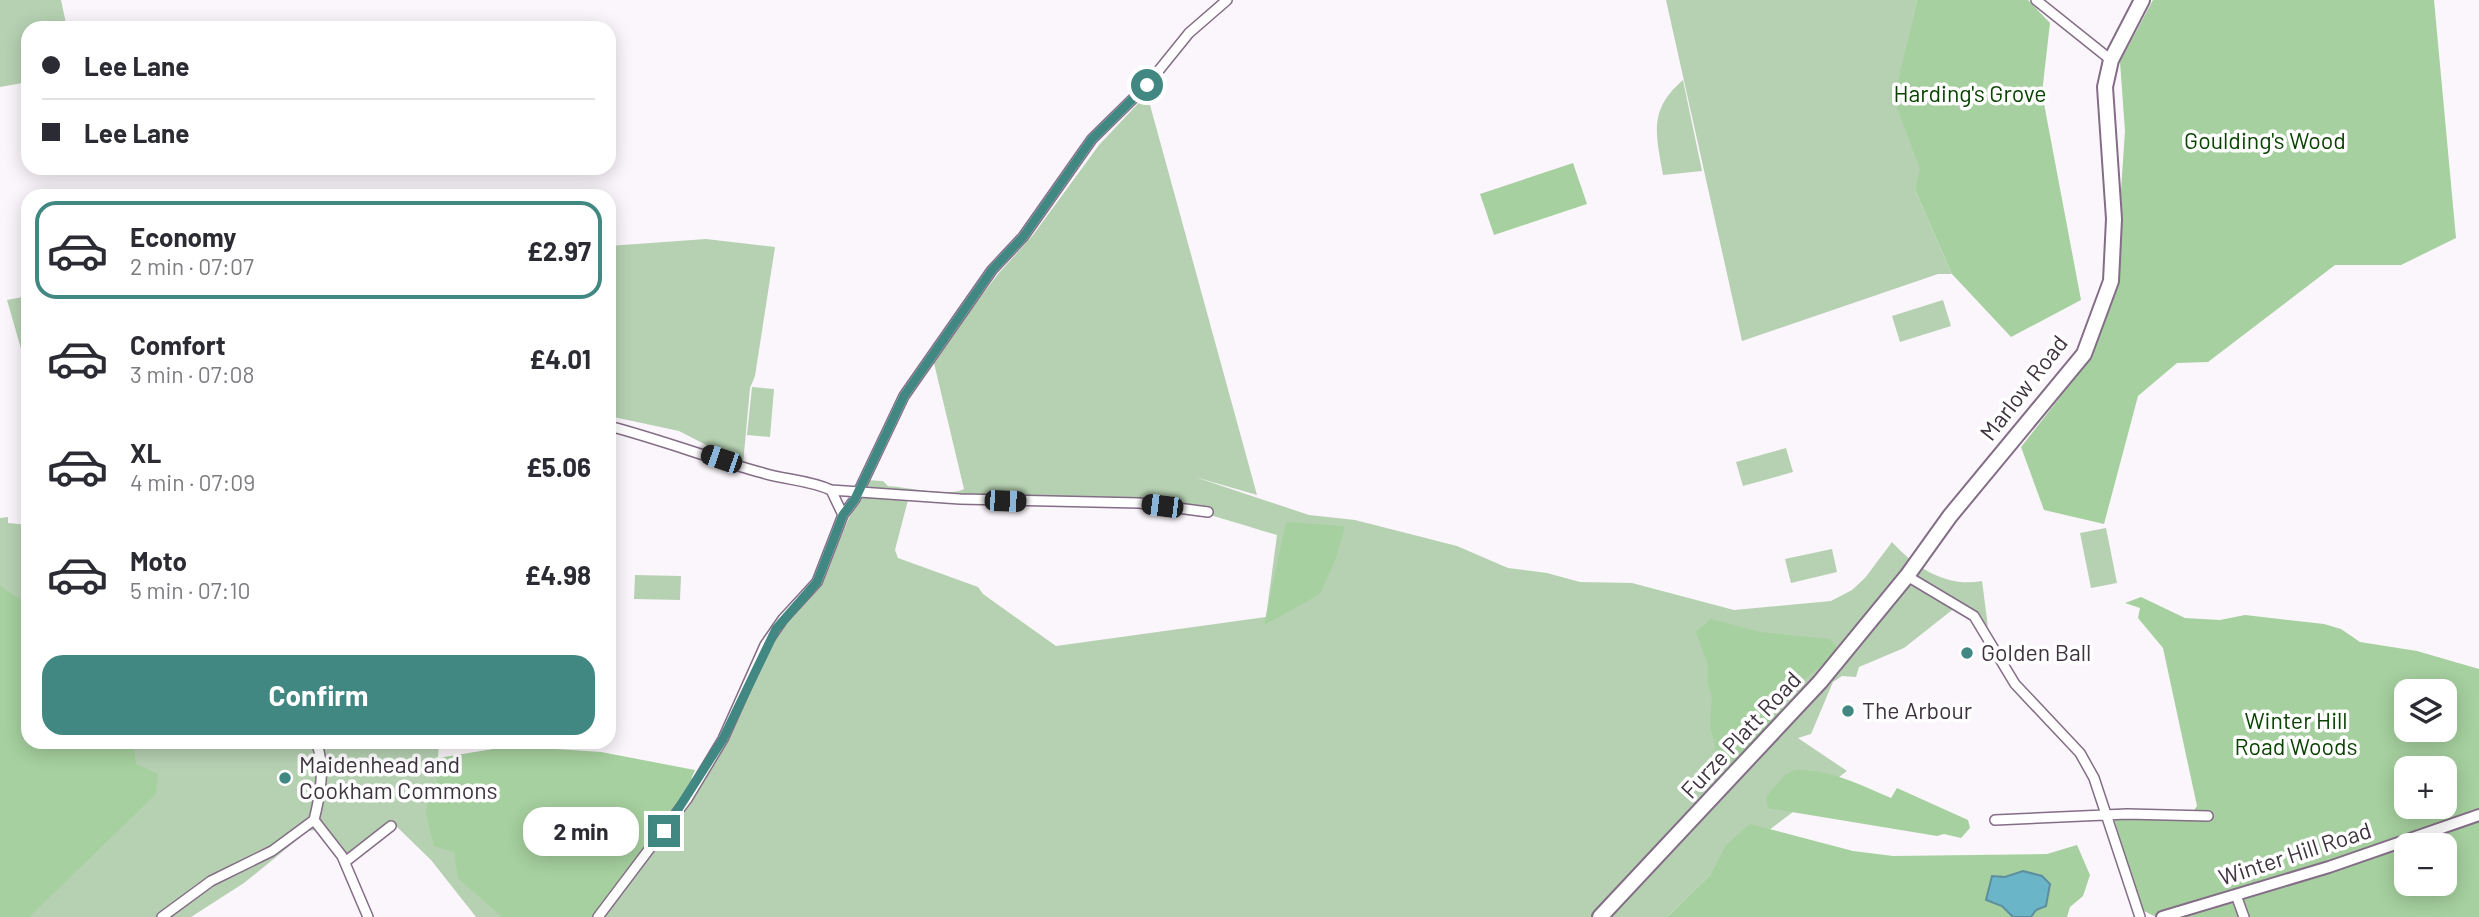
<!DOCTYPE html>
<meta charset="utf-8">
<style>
:root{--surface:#fff;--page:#f2f2f3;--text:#2b2b33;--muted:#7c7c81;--line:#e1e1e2;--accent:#418883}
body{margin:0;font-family:Barlow,sans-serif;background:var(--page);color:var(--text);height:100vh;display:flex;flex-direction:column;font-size:26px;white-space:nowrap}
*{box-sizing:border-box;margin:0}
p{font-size:23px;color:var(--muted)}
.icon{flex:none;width:38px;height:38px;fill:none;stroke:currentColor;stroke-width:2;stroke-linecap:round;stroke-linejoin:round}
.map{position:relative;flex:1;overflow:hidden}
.panel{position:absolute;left:21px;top:189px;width:595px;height:560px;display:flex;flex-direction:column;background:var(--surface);border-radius:21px;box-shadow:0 4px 18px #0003}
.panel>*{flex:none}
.guide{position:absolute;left:21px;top:21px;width:595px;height:154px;border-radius:21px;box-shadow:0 4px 18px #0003;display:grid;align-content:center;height:154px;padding:0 21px;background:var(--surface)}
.tools{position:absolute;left:2394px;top:679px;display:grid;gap:14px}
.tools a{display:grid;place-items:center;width:63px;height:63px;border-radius:14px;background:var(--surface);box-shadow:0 4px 18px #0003;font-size:35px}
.end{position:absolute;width:32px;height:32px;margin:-16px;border:9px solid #418883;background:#fff;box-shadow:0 0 0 4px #fff}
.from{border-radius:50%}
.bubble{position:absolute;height:49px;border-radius:21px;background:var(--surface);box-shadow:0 4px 18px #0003;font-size:23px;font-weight:700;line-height:49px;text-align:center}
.car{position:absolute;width:21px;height:42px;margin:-21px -10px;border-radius:9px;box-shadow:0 0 5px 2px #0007;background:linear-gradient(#222 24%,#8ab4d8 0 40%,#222 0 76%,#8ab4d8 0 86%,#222 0)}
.guide b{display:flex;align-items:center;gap:24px;height:66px;font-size:26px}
.guide b+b{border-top:2px solid var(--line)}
.guide i{width:18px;height:18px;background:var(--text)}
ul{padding:12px 0 0;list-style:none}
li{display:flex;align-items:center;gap:21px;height:98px;margin:0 14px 10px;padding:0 7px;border:4px solid transparent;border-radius:21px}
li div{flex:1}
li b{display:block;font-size:26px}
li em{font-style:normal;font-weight:700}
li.current{border-color:var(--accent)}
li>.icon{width:63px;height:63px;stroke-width:1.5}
.button{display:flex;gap:14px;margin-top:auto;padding:14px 21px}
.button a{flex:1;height:80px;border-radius:21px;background:var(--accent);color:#fff;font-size:28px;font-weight:700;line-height:80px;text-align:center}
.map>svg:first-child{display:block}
.green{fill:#b6d1b2;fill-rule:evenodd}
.forest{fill:#a6d09f;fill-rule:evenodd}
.water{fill:#6ab5c8;stroke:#5d8e9f;stroke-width:2}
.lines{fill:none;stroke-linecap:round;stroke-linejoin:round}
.minor-casing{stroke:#846d87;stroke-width:12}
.tertiary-casing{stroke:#846d87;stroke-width:14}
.primary-casing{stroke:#846d87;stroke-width:18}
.minor{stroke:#fff;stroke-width:9}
.tertiary{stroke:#fff;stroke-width:10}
.primary{stroke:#fff;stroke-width:14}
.route{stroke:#418883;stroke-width:9}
.poi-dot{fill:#418883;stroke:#fff;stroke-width:2.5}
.labels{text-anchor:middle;stroke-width:7;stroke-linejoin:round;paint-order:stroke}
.park-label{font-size:23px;fill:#094300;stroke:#fff}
.street-label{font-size:23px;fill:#3e333f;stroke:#fff}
.poi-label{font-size:23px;fill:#3e333f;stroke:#fff;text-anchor:start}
</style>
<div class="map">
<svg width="2479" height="917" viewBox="0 0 2479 917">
<rect width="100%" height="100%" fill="#fbf6fb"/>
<!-- green -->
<path class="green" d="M0,0h61l6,28h-39v54l-28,5z
M1666,0h251l-22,99 26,70 -6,21 37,84h-14l-196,67z
M1683,80l19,91 -39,4c-7,-41 -15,-65 20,-95z
M1147,94l110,401 -62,-18 114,38 46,5 102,26 51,22 39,5 33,9 52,1 102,27 97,-9 21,-11 13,-12 27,-36c23,25 54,46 90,39l6,46 -16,-18 -11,-6 -57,45 -45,19 -3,10 -14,-1 -9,6 -22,52 -13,4 49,33 -136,103 -44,43h-1065l89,-119 87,-170 43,-47 45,-101 17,1 5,5c18,1 61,11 76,3l-31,-130 65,-85 35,-39 66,-90zM908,500l222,7c48,-7 100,15 147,28l-11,82 -210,29 -73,-52 -5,-7 -80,-29 -3,-8z
M706,239l69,8 -20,129 -5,12 -7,76 -64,-33 -70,-15v-170z
M28,296v77l-21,-73z
M1943,300l8,26 -51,16 -8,-26z
M752,387l22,2 -4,48 -23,-2z
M1786,448l7,24 -50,14 -7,-24z
M8,517v6l20,2v217h216l8,5 2,-5h69l4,7 6,-7h106l-1,17 69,-9 2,-6 51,7 134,28 -9,18 -90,120h-119l-45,-57 -37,-36 -47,35 -30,-29 -9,1 -64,52 -53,34h-191v-399z
M2106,528l11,55 -26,5 -11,-55z
M1832,549l5,23 -46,11 -6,-24z
M635,575l46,1 -1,24 -46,-1z"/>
<!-- forest -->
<path class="forest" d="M1917,0h111l22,23 -8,70 39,207 -70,37 -59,-63 -37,-84 5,-21 -26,-70z
M2153,0h281l22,238 -55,27h-66l-127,97 -31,1 -39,33 -34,128 -60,-14 -23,-63 72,-92 22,-75 10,-149 -5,-69z
M1573,163l14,41 -93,31 -14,-41z
M1286,522l59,4 -9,32 -16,36 -56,31z
M0,586l28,19v137h105l3,22 22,10 -2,20 -127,123h-29z
M2141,597l44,21 35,2 25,-5 79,9 17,5 19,13 57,9 62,18v248h-237l-7,-16 59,-20 -3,-8 -137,43 -12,-6 -31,-101 81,4 5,-7 -34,-158 -25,-30 2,-10 -15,-5zM2406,691h39v39h-39zM2406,768h39v39h-39zM2406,845h39v39h-39z
M1711,619l48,13 70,7 8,8 -8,12 -25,21 -70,88 -16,-8 -8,-35 2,-29 -4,-12v-19l-12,-33z
M511,746l90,6 94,18 -17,39 -83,108h-93l-44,-39 -4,-26 -20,-6 -8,-33 3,-22 8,-7 1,-26z
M1795,770c34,-1 64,14 96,28l6,-10 71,32 2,8 -9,10 -17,-4 -7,2 -169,-28 -2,-11 19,-22z
M1750,824l103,27 40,5 154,-2 30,-9 13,30 -7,21 -13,11 -3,10h-400l44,-43 15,-29z
M2233,902l7,15h-67z"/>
<!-- water -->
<path class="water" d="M2023,871l19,5 8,8 -4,22 -10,4 -5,7h-18l-11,-11 -16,-6 6,-24 13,1z"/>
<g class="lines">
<!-- minor casing -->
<g class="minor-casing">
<path id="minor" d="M2036,0l75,60
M609,426c53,14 103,33 154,47 23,7 46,7 68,17l129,9 179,4 69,9
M831,490l12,25
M1907,576l67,40 41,68 65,69 14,25 46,139
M314,820l28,36 26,61
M1995,820l132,-6 81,2
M345,862l46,-36
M2236,895l8,22
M162,917l49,-36 61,-30 42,-31c6,-24 12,-54 2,-78
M598,917l89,-118 36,-60 42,-94 18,-26 34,-37 26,-67 12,-16 49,-103 88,-126 31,-33 69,-98 55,-54 42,-52 38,-33"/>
</g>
<!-- tertiary casing -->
<g class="tertiary-casing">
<path id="tertiary" d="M2162,917l167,-50 150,-52"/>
</g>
<!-- primary casing -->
<g class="primary-casing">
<path id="primary" d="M1600,917l220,-235 87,-106 43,-60 134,-162 27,-73 3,-62 -9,-132 6,-27 31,-60"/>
</g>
<!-- minor -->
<use href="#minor" class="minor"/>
<!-- tertiary -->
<use href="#tertiary" class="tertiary"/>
<!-- primary -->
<use href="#primary" class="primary"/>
</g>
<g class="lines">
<!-- route -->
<path class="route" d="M664,831l59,-92 53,-110 41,-47 26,-67 12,-16 49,-103 88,-126 31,-33 69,-98 55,-54"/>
</g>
<!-- markers -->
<g class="poi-dot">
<circle cx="1967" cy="653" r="7"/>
<circle cx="1848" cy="711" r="7"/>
<circle cx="285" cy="778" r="7"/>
</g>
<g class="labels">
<!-- park labels -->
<g class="park-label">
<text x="1970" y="102">Harding's Grove</text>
<text x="2265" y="149">Goulding's Wood</text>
<text x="2296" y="729">Winter Hill<tspan x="2296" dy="26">Road Woods</tspan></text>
</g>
<!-- street labels -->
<g class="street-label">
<text transform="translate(2024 388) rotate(-52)" y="8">Marlow Road</text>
<text transform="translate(1741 735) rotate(-47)" y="8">Furze Platt Road</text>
<text transform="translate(2295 854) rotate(-18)" y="8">Winter Hill Road</text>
</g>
<!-- poi labels -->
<g class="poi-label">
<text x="1981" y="661">Golden Ball</text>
<text x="1862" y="719">The Arbour</text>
<text x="299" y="773">Maidenhead and<tspan x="299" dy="26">Cookham Commons</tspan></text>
</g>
</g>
</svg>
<div class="tools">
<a><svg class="icon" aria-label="layers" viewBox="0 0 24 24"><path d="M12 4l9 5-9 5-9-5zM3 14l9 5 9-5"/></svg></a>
<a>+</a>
<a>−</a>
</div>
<i class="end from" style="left:1147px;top:85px"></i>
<i class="end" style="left:664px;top:831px"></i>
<div class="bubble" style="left:523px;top:807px;width:116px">2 min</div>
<i class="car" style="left:721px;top:459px;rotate:289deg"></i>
<i class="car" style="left:1005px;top:501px;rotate:92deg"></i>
<i class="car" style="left:1162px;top:506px;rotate:277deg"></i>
<div class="guide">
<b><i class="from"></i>Lee Lane</b>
<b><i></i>Lee Lane</b>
</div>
<section class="panel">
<ul>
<li class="current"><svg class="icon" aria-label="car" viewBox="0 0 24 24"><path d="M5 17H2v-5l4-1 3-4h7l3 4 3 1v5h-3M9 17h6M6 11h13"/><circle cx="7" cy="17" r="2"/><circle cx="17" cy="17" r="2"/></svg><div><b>Economy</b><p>2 min · 07:07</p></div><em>£2.97</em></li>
<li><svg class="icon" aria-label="car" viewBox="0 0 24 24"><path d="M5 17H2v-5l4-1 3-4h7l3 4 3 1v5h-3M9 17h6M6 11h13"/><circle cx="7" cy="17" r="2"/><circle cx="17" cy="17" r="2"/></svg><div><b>Comfort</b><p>3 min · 07:08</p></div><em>£4.01</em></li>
<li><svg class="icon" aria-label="car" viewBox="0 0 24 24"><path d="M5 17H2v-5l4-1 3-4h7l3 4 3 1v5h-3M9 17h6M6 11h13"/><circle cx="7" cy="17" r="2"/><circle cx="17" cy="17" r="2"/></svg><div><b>XL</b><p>4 min · 07:09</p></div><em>£5.06</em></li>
<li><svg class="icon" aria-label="car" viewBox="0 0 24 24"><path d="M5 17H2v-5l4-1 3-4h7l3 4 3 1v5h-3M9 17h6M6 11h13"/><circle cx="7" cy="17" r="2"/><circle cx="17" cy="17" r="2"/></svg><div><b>Moto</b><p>5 min · 07:10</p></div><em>£4.98</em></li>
</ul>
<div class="button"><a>Confirm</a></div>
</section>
</div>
